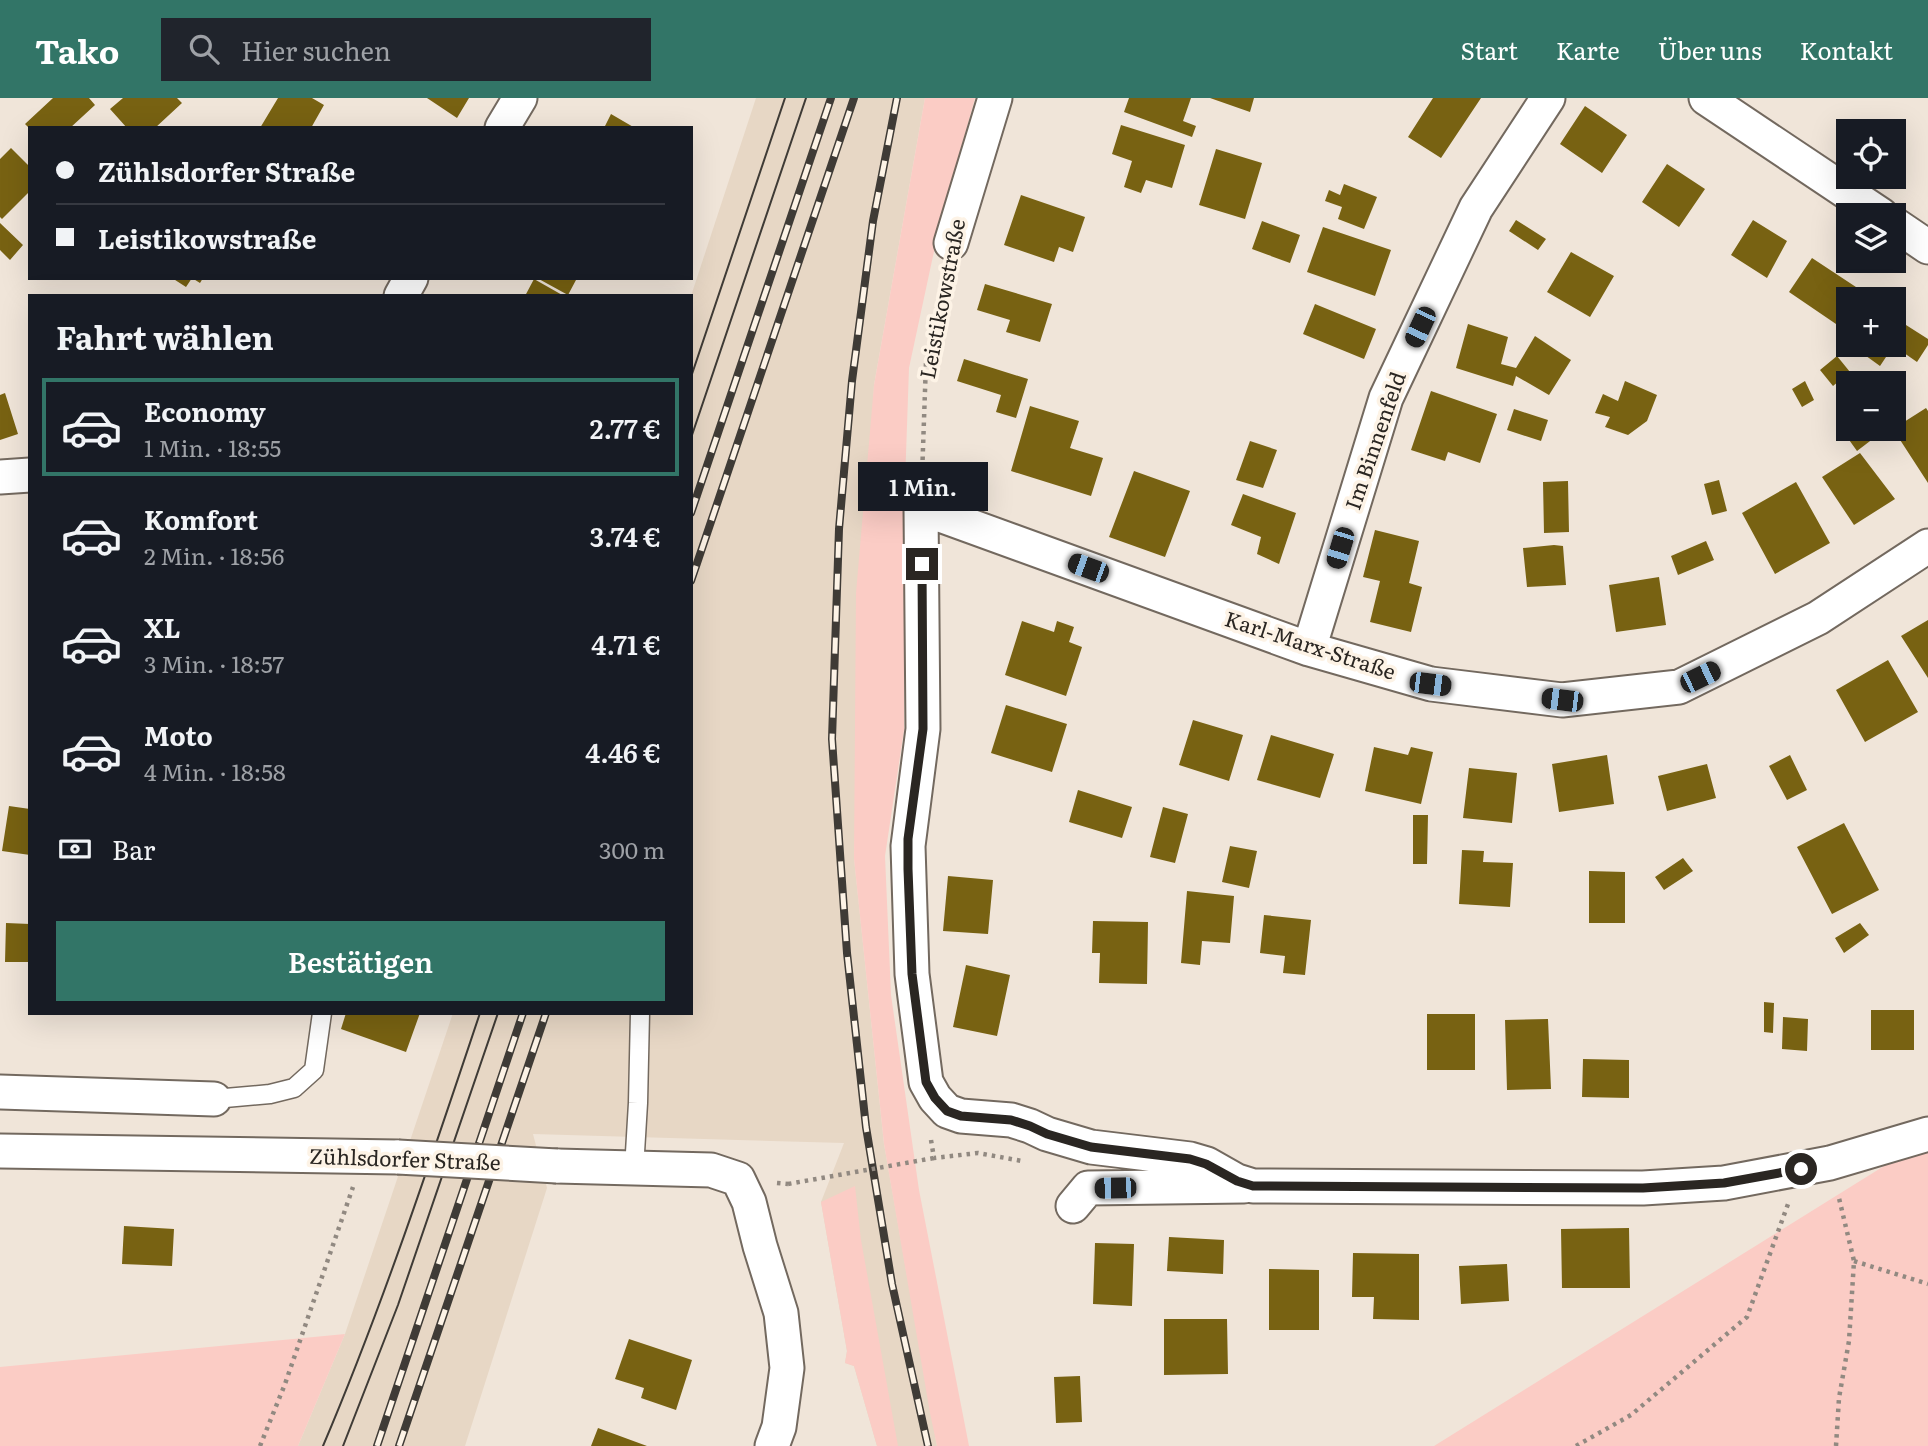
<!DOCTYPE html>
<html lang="de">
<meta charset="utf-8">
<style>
:root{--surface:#171b24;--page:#20242c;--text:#f1f3f6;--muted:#9ea1a6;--line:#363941;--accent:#327567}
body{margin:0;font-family:Literata,serif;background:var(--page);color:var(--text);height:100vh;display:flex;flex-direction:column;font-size:26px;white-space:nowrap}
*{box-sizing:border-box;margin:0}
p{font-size:23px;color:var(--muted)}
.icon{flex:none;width:38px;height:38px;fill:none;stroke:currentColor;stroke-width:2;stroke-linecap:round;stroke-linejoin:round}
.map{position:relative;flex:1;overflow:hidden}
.details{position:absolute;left:28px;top:196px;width:665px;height:721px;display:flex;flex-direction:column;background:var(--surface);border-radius:0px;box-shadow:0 7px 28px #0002}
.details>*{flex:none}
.guide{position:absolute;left:28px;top:28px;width:665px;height:154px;border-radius:0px;box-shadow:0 7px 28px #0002;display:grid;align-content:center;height:154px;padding:0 28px;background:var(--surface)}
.fabs{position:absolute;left:1836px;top:21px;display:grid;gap:14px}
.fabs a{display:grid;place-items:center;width:70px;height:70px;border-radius:0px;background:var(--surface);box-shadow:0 7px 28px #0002;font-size:35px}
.end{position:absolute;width:32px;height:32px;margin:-16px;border:9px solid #2a2622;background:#fff;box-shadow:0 0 0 4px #fff}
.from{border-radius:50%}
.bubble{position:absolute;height:49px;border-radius:0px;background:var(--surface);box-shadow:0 7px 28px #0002;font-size:23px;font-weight:600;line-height:49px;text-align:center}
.car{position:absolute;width:21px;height:42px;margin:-21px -10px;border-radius:9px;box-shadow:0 0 5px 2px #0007;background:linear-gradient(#222 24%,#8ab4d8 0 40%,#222 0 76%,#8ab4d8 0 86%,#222 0)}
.guide b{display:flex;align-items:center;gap:24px;height:66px;font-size:26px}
.guide b+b{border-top:2px solid var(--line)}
.guide i{width:18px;height:18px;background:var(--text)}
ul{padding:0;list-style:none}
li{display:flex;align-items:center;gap:21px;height:98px;margin:0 14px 10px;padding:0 14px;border:4px solid transparent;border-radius:0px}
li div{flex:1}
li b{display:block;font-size:26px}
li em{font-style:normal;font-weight:600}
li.selected{border-color:var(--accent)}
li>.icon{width:63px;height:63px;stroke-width:1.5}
h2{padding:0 28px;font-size:32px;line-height:84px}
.pay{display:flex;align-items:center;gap:18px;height:77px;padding:0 28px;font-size:26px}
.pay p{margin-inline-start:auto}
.cta{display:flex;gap:14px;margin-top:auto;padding:14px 28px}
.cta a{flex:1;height:80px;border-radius:0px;background:var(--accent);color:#fff;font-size:28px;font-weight:600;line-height:80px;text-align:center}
header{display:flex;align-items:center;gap:42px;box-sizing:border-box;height:98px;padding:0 35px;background:var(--accent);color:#fff}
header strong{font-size:33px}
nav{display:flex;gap:38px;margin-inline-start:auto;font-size:24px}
.search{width:490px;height:63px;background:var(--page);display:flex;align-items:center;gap:18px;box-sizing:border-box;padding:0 24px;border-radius:0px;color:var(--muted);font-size:26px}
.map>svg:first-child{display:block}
.built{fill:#e7d7c5}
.green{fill:#fbccc5}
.building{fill:#786212}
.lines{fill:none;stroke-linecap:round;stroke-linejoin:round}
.lane-casing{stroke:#73695f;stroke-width:21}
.street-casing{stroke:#73695f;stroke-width:37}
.path{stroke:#918981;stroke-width:4.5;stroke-dasharray:3.5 5;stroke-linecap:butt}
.lane{stroke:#fff;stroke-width:18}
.street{stroke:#fff;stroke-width:33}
.tram{stroke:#3f3b36;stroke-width:2}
.rail-casing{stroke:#3f3b36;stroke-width:8}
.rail{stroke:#fdf3e6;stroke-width:5;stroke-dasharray:16;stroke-linecap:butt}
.street-bridge-casing{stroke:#73695f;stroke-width:37;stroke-linecap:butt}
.path-bridge{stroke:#918981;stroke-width:4.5;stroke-dasharray:3.5 5;stroke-linecap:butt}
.street-bridge{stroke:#fff;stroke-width:33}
.route{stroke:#2a2622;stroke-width:9}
.labels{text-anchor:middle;stroke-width:7;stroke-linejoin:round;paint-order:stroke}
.street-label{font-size:21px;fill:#2a2622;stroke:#fdf3e6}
</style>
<header>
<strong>Tako</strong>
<div class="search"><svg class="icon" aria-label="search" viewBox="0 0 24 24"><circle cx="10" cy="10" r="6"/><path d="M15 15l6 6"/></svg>Hier suchen</div>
<nav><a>Start</a><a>Karte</a><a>Über uns</a><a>Kontakt</a></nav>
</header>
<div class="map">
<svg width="1928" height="1348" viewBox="0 0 1928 1348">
<rect width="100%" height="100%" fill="#f0e5d9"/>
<!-- built -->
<path class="built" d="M756,0h169l-51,287 -20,473 30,286 53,302h-60l-23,-80 -9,-3 2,-12 -26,-149 23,-59 -311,-9 14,54 -82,258h-167l47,-112 108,-321h238v-717z"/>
<!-- green -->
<path class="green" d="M925,0h50l-36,130 -30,140 -5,144v218l-19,126 6,139 28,195 50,256h-32l-7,-33 -46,-269 -30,-285 2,-266 18,-208z
M1928,1040v308h-494l487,-303z
M855,1088l6,54 37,206h-21l-23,-80 -9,-3 2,-12 -26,-149z
M345,1236l-47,112h-298v-79z"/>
<!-- building -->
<path class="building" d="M53,0h36l6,7 -25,23h-41l-4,-4z
M123,0h54l5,5 -27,25h-28l-17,-19z
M278,0h34l12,7 -13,23h-51z
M427,0h42l-12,20z
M1129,0h62l-8,23 13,5 -4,11 -68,-25z
M1210,0h44l-4,14z
M1433,0h48l-40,60 -33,-21z
M1585,8l42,29 -25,38 -42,-29z
M611,16l24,14h-31z
M1121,27l64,20 -13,43 -26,-8 -5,13 -17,-6 8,-26 -20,-7z
M11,50l19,19v24l-28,28 -2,-2v-58z
M1216,51l46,14 -17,56 -46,-14z
M1667,66l38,25 -26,38 -37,-25z
M1344,86l33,13 -13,32 -26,-10 4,-12 -17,-6 4,-11 11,5z
M1021,97l64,22 -12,35 -14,-5 -5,15 -50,-17z
M1516,122l30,19 -8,11 -29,-19z
M1753,122l34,21 -20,37 -36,-23z
M1262,123l38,14 -10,28 -38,-14z
M0,125l23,22 -13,15 -10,-10z
M1323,129l68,23 -16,46 -68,-24z
M1571,154l43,24 -24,41 -43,-25z
M1812,160l47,31 -7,10h-4v7l-12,18 -47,-32z
M172,180h31l-3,5 -8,-5 -6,9z
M537,180h36l3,2 -8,15z
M534,181l30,17h-39z
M985,186l67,20 -12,38 -34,-10 4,-12 -33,-10z
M1315,206l61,25 -12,30 -61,-25z
M1468,226l40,13 -7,27 15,4 19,-32 36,24 -22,35 -33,-19 -3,10 -57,-18z
M1906,227l22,14v6l-11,17 -23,-16z
M1868,247l18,12 -6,9 -18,-13z
M1837,258l13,16 -17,14 -13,-16z
M964,261l64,20 -12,39 -20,-6 5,-17 -44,-14z
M1625,283l32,14 -10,26 -19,14 -23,-8 5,-10 -15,-4 8,-19 15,7z
M1805,283l9,19 -12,7 -10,-18z
M1431,293l66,23 -17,49 -32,-11 -3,9 -34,-11z
M5,295l13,41 -18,6v-45z
M1030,308l49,15 -9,27 33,10 -12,38 -80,-25z
M1926,310l2,3v72l-35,-54z
M1514,311l34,11 -7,21 -34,-11z
M1848,317v14h20l6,9 -17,13 -20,-28z
M1250,343l27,9 -14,38 -27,-8z
M1860,355l35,46 -41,26 -32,-48z
M1134,373l56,20 -25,66 -56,-20z
M1719,382l8,31 -15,4 -8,-31z
M1568,383l1,51 -25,1 -1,-51z
M1796,384l34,61 -55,31 -33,-61z
M1243,396l53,19 -17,51 -22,-10 4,-17 -30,-12z
M1375,432l44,11 -10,42 13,4 -11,45 -41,-10 10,-41 -17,-4z
M1706,443l8,19 -36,15 -7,-19z
M1554,447l9,1 3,39 -39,2 -4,-39z
M1659,479l7,48 -50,7 -7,-47z
M1928,522v58l-27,-42z
M1022,523l32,11 3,-11 17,6 -5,15 13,5 -16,49 -61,-21z
M1888,562l30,52 -53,30 -29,-52z
M1006,607l61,19 -15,48 -61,-19z
M1193,622l50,15 -14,46 -50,-16z
M1271,637l63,19 -14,44 -63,-18z
M1374,649l34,8 3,-8 22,5 -12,52 -56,-13z
M1607,657l7,49 -55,8 -7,-48z
M1790,657l17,35 -20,10 -18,-34z
M1707,666l9,34 -49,13 -9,-35z
M1469,670l48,5 -5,50 -49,-5z
M1078,692l54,17 -10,31 -53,-16z
M9,708l21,3v46l-28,-4z
M1163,709l25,7 -13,49 -25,-6z
M1413,717h15l-1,49h-14z
M1844,725l35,67 -47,24 -35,-67z
M1230,748l27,5 -8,37 -27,-6z
M1462,752l22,1 -1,11 30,1 -3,44 -51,-3z
M1683,760l10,13 -29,19 -9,-13z
M1589,773l36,1v51h-36z
M948,778l45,4 -5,54 -45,-3z
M1187,793l47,5 -4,47 -28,-2 -2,24 -19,-2z
M1264,817l47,5 -6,55 -22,-2 2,-17 -25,-3z
M1093,823l55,1 -1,62 -48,-1 1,-30h-8z
M6,825l24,1v38h-25z
M1860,825l9,12 -25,18 -9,-15z
M966,867l44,10 -13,61 -44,-9z
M1764,904l10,1 -1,30 -9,-1z
M1871,912h43v40h-43z
M346,915h74l-14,39 -65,-23z
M1427,916h48v56h-48z
M1783,919l25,2 -1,32 -25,-2z
M1548,921l3,70 -44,1 -2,-70z
M1583,961l46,1v38l-47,-1z
M124,1128l50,3 -2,37 -50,-2z
M1629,1130l1,60h-68l-1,-59z
M1169,1139l55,3 -1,34 -56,-3z
M1095,1145l39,1 -2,62 -39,-2z
M1353,1155l66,1v66l-46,-1 1,-22h-22z
M1507,1166l2,37 -48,3 -2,-38z
M1269,1171l50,1v60h-50z
M1164,1221h63l1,55 -64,1z
M629,1241l63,21 -16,50 -35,-12 3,-10 -29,-9z
M1080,1278l2,46 -26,1 -2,-46z
M598,1330l49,18h-56z"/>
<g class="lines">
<!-- lane casing -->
<g class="lane-casing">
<path id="lane" d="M214,1001l56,-5 24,-6 20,-18 8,-57
M634,1071l4,-66 2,-90"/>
</g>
<!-- street casing -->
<g class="street-casing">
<path id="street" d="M1706,0l175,117
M502,30l18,-30
M1894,126l34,23
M951,145l44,-145
M401,198l10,-18
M0,379l30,-2
M1928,448l-110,72 -139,69 -117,13 -131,-16 -122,-35 -388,-141 2,221 -15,117 4,128 14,108 9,16 12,13 14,5 50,4 19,6 17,8 44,13 99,12 17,5 30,17 16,5 390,2 81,-5 106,-20 98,-29
M1309,551l77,-251 90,-190 72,-110
M0,994l214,7
M0,1053l398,6
M557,1068l154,4 27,9 11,23 11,44 21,67 6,55 -8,59 -7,19
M1073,1108l15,-18 156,-2"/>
</g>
<!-- path -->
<path class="path" d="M922,379l4,-115 18,-88
M931,1042l3,18 44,-5 44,8
M777,1085l11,1
M1854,1163l74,23
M260,1348l25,-62 68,-197
M1576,1348l55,-31 116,-98 41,-113
M1836,1348l3,-48 10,-57 5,-80 -16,-67"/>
<!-- lane -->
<use href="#lane" class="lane"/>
<!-- street -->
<use href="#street" class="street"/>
<!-- tram -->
<path class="tram" d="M691,279l94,-279
M691,340l115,-340
M323,1348c60,-141 108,-287 157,-433
M343,1348l55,-141 100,-292"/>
<!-- rail casing -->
<g class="rail-casing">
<path id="rail" d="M897,0l-24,123 -21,160 -13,148 -7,210 15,214 19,174 26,157 36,162
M691,415l140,-415
M691,483l163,-483
M377,1348l146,-433
M399,1348l147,-433"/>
</g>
<!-- rail -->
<use href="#rail" class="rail"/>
<!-- street-bridge casing -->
<g class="street-bridge-casing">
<path id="street-bridge" d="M398,1059l159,9"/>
</g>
<!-- path-bridge -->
<path class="path-bridge" d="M788,1086l146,-26"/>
<!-- street-bridge -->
<use href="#street-bridge" class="street-bridge"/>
</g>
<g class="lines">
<!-- route -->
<path class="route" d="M922,466l1,165 -15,110v30l4,105 14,108 9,16 12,13 14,5 50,4 19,6 17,8 44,13 99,12 16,5 31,17 16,5 390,2 81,-5 77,-14"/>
</g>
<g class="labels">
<!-- street labels -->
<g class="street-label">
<text transform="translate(943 201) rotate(-79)" y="7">Leistikowstraße</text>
<text transform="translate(1376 343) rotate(-71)" y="7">Im Binnenfeld</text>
<text transform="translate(1310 548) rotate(18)" y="7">Karl-Marx-Straße</text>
<text transform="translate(405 1062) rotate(2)" y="7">Zühlsdorfer Straße</text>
</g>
</g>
</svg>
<div class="fabs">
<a><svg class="icon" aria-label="locate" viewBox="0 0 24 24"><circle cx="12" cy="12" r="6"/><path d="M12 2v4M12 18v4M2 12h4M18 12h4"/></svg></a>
<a><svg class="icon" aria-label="layers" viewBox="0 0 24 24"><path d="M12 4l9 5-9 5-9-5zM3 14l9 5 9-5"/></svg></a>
<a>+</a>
<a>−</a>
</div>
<i class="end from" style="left:1801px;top:1071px"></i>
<i class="end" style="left:922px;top:466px"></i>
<div class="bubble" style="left:858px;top:364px;width:130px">1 Min.</div>
<i class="car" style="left:1420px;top:229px;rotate:205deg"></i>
<i class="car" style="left:1340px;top:450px;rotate:197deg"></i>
<i class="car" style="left:1088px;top:470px;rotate:290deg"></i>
<i class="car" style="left:1700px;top:579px;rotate:64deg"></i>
<i class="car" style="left:1430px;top:586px;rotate:97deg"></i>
<i class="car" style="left:1562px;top:602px;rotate:277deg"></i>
<i class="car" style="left:1115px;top:1090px;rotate:269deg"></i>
<div class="guide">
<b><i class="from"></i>Zühlsdorfer Straße</b>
<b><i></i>Leistikowstraße</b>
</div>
<section class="details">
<h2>Fahrt wählen</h2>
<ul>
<li class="selected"><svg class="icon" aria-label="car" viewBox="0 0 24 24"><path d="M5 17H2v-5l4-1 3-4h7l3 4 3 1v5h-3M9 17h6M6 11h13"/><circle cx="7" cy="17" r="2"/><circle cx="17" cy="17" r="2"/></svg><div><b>Economy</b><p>1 Min. · 18:55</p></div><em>2.77 €</em></li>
<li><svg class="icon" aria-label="car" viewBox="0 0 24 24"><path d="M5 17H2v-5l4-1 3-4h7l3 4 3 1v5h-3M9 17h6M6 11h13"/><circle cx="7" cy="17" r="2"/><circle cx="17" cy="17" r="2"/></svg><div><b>Komfort</b><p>2 Min. · 18:56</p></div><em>3.74 €</em></li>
<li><svg class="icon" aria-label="car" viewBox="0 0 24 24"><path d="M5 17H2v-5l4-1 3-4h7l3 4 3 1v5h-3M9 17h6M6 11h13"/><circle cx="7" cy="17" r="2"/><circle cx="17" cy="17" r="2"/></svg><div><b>XL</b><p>3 Min. · 18:57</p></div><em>4.71 €</em></li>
<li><svg class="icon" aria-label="car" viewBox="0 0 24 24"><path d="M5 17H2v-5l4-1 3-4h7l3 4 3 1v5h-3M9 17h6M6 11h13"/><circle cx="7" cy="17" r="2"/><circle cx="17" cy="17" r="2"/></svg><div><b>Moto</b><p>4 Min. · 18:58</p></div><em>4.46 €</em></li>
</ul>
<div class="pay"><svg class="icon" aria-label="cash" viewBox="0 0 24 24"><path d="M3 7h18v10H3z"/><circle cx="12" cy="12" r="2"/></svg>Bar<p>300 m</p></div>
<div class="cta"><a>Bestätigen</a></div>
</section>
</div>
